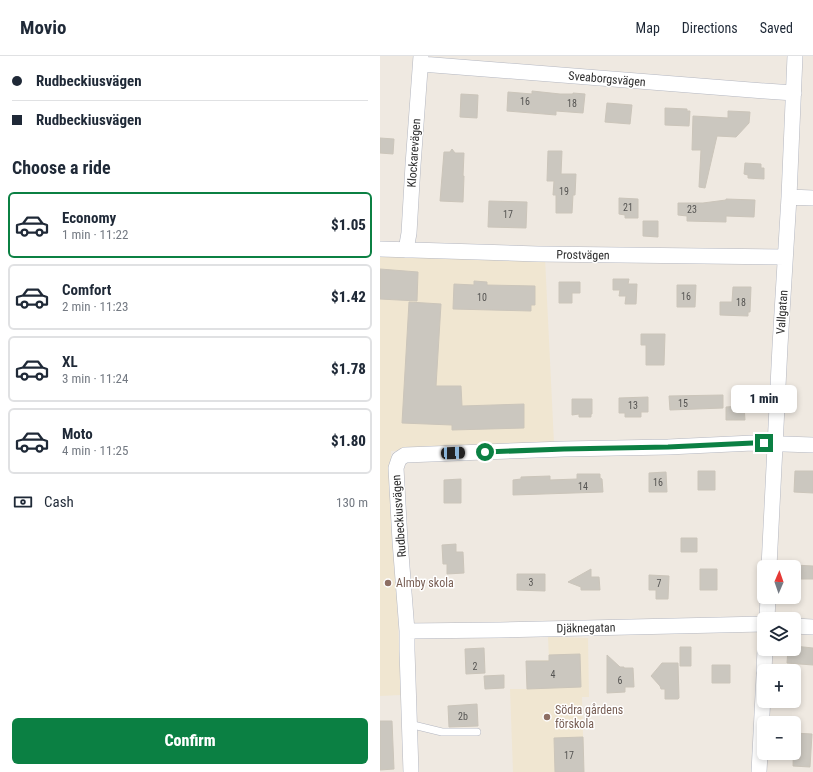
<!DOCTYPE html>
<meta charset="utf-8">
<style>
:root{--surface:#fff;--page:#f2f2f3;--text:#1f2937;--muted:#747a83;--line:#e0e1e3;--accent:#0b8043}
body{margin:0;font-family:"Roboto Condensed",sans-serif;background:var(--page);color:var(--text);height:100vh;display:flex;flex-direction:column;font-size:15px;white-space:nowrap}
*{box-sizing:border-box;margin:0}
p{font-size:13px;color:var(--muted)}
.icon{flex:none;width:22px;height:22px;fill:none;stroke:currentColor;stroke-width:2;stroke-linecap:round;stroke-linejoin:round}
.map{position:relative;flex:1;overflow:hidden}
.panel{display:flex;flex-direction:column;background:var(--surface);width:380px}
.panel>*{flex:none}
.top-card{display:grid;align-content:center;height:88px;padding:0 12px;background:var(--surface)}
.needle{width:26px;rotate:2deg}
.controls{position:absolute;left:377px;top:504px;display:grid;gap:8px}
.controls a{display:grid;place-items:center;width:44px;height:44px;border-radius:6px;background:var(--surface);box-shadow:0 2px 6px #0003;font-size:20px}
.end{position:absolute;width:18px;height:18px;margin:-9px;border:5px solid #0b8043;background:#fff;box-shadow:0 0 0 2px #fff}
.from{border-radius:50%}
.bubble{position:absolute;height:28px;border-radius:6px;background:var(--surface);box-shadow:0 2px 6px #0003;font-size:13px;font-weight:800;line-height:28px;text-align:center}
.car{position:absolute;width:12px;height:24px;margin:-12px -6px;border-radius:5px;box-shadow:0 0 3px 1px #0007;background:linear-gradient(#222 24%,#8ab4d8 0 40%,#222 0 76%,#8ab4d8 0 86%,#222 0)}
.top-card b{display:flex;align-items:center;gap:14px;height:38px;font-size:15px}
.top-card b+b{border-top:1px solid var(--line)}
.top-card i{width:10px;height:10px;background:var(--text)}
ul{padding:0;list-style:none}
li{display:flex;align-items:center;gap:12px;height:66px;margin:0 8px 6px;padding:0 4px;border:2px solid var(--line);border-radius:6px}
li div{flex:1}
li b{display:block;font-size:15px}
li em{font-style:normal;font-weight:800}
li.active{border-color:var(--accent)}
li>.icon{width:36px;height:36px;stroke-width:1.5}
h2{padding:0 12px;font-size:18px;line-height:48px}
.pay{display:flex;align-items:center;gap:10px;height:44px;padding:0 12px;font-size:15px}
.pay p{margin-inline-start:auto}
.primary-button{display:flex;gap:8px;margin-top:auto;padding:8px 12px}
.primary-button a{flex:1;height:46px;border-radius:6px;background:var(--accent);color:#fff;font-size:16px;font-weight:800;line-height:46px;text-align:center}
header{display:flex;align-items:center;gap:24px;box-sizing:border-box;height:56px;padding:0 20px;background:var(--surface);border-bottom:1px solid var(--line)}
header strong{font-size:19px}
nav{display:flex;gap:22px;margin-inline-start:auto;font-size:14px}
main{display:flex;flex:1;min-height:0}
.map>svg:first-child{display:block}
.education{fill:#f0e6d1}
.building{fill:#cbc7bf;stroke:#cbc5ba}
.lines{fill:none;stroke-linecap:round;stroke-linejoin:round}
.lane-casing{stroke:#b4b7c1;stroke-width:8}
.street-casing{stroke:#b4b7c1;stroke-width:16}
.lane{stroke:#fff;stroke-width:7}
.street{stroke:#fff;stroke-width:15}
.route{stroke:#0b8043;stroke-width:5}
.education-dot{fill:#8d6e63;stroke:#fff;stroke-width:1.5}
.labels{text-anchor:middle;stroke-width:3;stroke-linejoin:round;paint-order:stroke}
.number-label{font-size:10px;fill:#555452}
.street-label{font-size:12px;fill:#2e2e2e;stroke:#fff}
.education-label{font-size:12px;fill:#785e54;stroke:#fff;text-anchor:start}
</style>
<header>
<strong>Movio</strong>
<nav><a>Map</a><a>Directions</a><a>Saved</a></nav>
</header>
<main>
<section class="panel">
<div class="top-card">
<b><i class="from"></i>Rudbeckiusvägen</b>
<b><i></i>Rudbeckiusvägen</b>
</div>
<h2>Choose a ride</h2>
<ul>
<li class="active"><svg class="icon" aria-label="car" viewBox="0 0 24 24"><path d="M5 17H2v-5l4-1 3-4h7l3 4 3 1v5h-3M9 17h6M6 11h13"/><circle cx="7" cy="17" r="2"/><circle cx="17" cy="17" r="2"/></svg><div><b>Economy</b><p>1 min · 11:22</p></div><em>$1.05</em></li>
<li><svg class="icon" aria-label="car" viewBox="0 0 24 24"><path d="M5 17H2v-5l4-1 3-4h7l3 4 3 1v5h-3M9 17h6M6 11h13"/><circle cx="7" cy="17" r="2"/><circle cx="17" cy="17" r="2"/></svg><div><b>Comfort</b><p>2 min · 11:23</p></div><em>$1.42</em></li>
<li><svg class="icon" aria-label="car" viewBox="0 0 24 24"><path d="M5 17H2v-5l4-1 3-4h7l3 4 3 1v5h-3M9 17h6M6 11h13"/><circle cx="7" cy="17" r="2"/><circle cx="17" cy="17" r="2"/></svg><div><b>XL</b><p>3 min · 11:24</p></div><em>$1.78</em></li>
<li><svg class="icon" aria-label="car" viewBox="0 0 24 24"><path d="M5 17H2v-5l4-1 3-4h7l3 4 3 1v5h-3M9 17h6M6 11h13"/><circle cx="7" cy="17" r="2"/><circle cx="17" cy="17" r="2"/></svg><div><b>Moto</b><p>4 min · 11:25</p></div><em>$1.80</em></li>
</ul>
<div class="pay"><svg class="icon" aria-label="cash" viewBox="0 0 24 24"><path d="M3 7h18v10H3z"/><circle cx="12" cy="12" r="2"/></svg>Cash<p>130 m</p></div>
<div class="primary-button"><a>Confirm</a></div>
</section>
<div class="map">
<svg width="433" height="716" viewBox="0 0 433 716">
<rect width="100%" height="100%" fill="#efe9e1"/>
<!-- education -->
<path class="education" d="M0,199l165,3 9,185 -163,8 10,244 -21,1z
M168,581l40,1 1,59h-7l2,75h-71l-3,-83h17l-1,-28 23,-1z"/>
<!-- building -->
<path class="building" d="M152,35l28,3h13v-1l12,1 -2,19 -27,-2v4l-49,-4 1,-19 24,2z
M81,38l17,1 -1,23 -17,-1z
M227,47l25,2 -2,19 -25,-2z
M285,52l22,1v2h3l-1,15 -24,-1z
M348,55l22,1 -1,11 -13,14 -19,-1 -12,52 -6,-1 2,-37h-9l1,-34 35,2z
M0,82l14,1 -1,15 -13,-1z
M72,93l3,4h9l-1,23h1l-1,26 -23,-1 4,-49h6z
M168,95h14l-1,23h15l-1,21h-2l-1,18h-16v-18h-3l1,-14h-7z
M365,107l16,1v4h3v11l-16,-1v-3l-4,-1z
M239,142l19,1v19h-13v-3l-6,-1z
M346,143l29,1 -1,17 -28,-1v6l-39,-1v-5l-9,-1v-12h25l23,-3z
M109,145l38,1 -1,26 -38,-1z
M263,165h15v16l-15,-1z
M0,213l38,3 -1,29 -37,-2z
M233,223h16l-1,5h9l-1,20h-11l1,-8h-7l1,-6h-7z
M94,225l13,1v3l48,1v19h-4v6l-78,-2 1,-25 20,1z
M179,226h21v11h-8v10h-13z
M297,229h19l-1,22h-18z
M353,231h18l-1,25h-2v4l-28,-1v-13h12z
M29,246l32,2 -5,82h25l1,20 62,-2v24l-72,2v-5l-50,-2z
M261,278h24l-1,31h-18v-20h-5z
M343,339v13l-53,2 -1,-14z
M268,341v15h-7v5h-16v-4h-6v-15z
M192,343h20v15h-1v3h-12v-3l-7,1z
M364,350l1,14h-19v-13z
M318,415h17v19h-17z
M415,415h18v22l-19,-1z
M286,416l1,20h-18v-19z
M197,418h23v4l2,1 1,13 -90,3v-15l8,-1v-2l29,-1v4l27,-1z
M81,423v24h-17v-23z
M301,482h16v14h-16z
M76,488v8h7l1,21 -17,1v-10h-4l-1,-19z
M414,509l19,1v13h-19z
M211,513v8h8l1,13h-19v-3l-13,-5z
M320,513h17v21h-17z
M137,518h28v17l-28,-1z
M269,519l20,1 -1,23h-12v-9h-7z
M414,590l19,2v17l-26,-2 1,-14h6z
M300,591h11v19h-11z
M104,592l1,25 -19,1 -1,-25z
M200,598l1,33 -54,2 -1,-28h23v-6z
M227,599l13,12h4v1h9l1,19h-9v5l-18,1z
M282,607h16l1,35 -1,1h-13v-10h-4l-1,-3 -9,-10z
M332,609h18v18h-18z
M124,619v13l-19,1 -1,-13z
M97,648l1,22 -29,1 -1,-21z
M0,665h12l2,48 -14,1z
M414,677l18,1 -2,33 -17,-1z
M203,681l1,35h-29l-1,-34z"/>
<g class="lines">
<!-- lane casing -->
<g class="lane-casing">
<path id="lane" d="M29,668l33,8h35"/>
</g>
<!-- street casing -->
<g class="street-casing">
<path id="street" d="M41,8l344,27 29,2
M409,141l24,1
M0,193l158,5 247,3
M26,194l3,-17 4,-68 8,-109
M389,511l11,-221 9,-149 6,-141
M387,563l1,-22
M414,570l19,1
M27,575l93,-1 264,-6
M384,615l1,-22
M31,716l-4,-122v-19l-7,-90 -4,-73 3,-9 6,-4 159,-6 104,-2 85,-4 60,2
M379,716l5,-96"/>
</g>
<!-- lane -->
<use href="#lane" class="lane"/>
<!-- street -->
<use href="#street" class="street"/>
</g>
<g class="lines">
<!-- route -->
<path class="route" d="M105,396l79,-3 104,-2 85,-4h11"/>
</g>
<!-- markers -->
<g class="education-dot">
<circle cx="8" cy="527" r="4"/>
<circle cx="167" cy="661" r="4"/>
</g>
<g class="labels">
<!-- number labels -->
<g class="number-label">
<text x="145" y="49">16</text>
<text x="192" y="51">18</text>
<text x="184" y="139">19</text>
<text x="248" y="155">21</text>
<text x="312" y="157">23</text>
<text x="128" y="162">17</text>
<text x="306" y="244">16</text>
<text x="102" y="245">10</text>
<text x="361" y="250">18</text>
<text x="303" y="351">15</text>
<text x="253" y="353">13</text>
<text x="278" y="430">16</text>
<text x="203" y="434">14</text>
<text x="151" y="530">3</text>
<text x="279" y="531">7</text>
<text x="95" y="614">2</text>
<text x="173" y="622">4</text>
<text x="240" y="628">6</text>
<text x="83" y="664">2b</text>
<text x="189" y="703">17</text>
</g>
<!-- street labels -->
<g class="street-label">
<text transform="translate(227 23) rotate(5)" y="4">Sveaborgsvägen</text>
<text transform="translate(34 97) rotate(-86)" y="4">Klockarevägen</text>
<text transform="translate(203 199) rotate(1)" y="4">Prostvägen</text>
<text transform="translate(402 256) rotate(-86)" y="4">Vallgatan</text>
<text transform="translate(19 460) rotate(-94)" y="4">Rudbeckiusvägen</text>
<text transform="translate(206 572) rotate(-1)" y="4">Djäknegatan</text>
</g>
<!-- education labels -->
<g class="education-label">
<text x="16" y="531">Almby skola</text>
<text x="175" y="658">Södra gårdens<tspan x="175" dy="14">förskola</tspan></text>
</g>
</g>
</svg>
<div class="controls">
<a><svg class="needle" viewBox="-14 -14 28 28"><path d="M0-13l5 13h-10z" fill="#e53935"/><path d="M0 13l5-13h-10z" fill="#747a83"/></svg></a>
<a><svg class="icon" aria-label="layers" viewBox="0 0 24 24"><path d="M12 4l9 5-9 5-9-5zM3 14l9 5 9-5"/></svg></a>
<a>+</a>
<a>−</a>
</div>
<i class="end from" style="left:105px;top:396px"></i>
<i class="end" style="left:384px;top:387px"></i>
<div class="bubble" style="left:351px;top:329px;width:66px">1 min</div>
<i class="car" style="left:73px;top:397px;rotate:88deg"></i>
</div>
</main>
